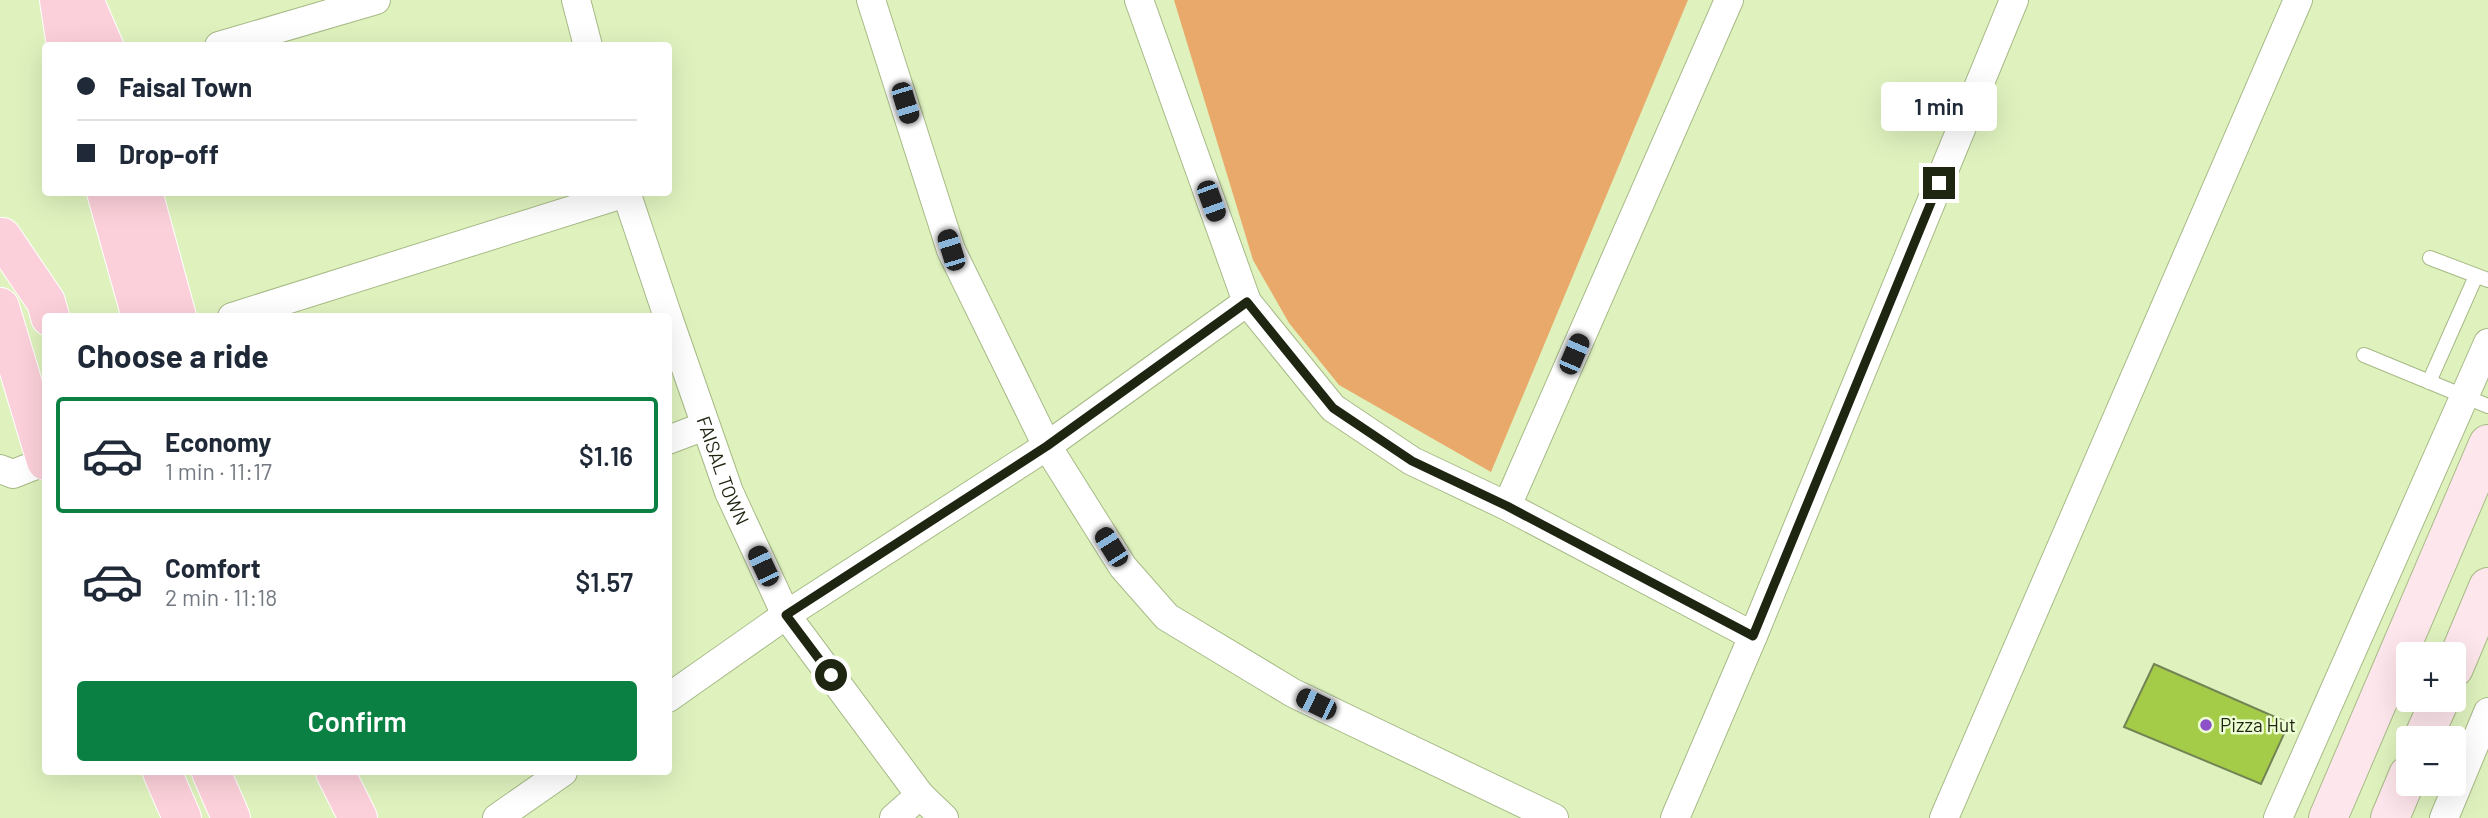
<!DOCTYPE html>
<meta charset="utf-8">
<style>
:root{--surface:#fff;--page:#f2f2f3;--text:#1f2937;--muted:#747a83;--line:#e0e1e3;--accent:#0b8043}
body{margin:0;font-family:Barlow,sans-serif;background:var(--page);color:var(--text);height:100vh;display:flex;flex-direction:column;font-size:26px;white-space:nowrap}
*{box-sizing:border-box;margin:0}
p{font-size:23px;color:var(--muted)}
.icon{flex:none;width:38px;height:38px;fill:none;stroke:currentColor;stroke-width:2;stroke-linecap:round;stroke-linejoin:round}
.map{position:relative;flex:1;overflow:hidden}
.side{position:absolute;left:42px;top:313px;width:630px;height:462px;display:flex;flex-direction:column;background:var(--surface);border-radius:7px;box-shadow:0 7px 28px #0002}
.side>*{flex:none}
.top-card{position:absolute;left:42px;top:42px;width:630px;height:154px;border-radius:7px;box-shadow:0 7px 28px #0002;display:grid;align-content:center;height:154px;padding:0 35px;background:var(--surface)}
.buttons{position:absolute;left:2396px;top:642px;display:grid;gap:14px}
.buttons a{display:grid;place-items:center;width:70px;height:70px;border-radius:7px;background:var(--surface);box-shadow:0 7px 28px #0002;font-size:35px}
.end{position:absolute;width:32px;height:32px;margin:-16px;border:9px solid #1e2511;background:#fff;box-shadow:0 0 0 4px #fff}
.from{border-radius:50%}
.bubble{position:absolute;height:49px;border-radius:7px;background:var(--surface);box-shadow:0 7px 28px #0002;font-size:23px;font-weight:600;line-height:49px;text-align:center}
.car{position:absolute;width:21px;height:42px;margin:-21px -10px;border-radius:9px;box-shadow:0 0 5px 2px #0007;background:linear-gradient(#222 24%,#8ab4d8 0 40%,#222 0 76%,#8ab4d8 0 86%,#222 0)}
.top-card b{display:flex;align-items:center;gap:24px;height:66px;font-size:26px}
.top-card b+b{border-top:2px solid var(--line)}
.top-card i{width:18px;height:18px;background:var(--text)}
ul{padding:0;list-style:none}
li{display:flex;align-items:center;gap:21px;height:116px;margin:0 14px 10px;padding:0 21px;border:4px solid transparent;border-radius:7px}
li div{flex:1}
li b{display:block;font-size:26px}
li em{font-style:normal;font-weight:600}
li.on{border-color:var(--accent)}
li>.icon{width:63px;height:63px;stroke-width:1.5}
h2{padding:0 35px;font-size:32px;line-height:84px}
.action{display:flex;gap:14px;margin-top:auto;padding:14px 35px}
.action a{flex:1;height:80px;border-radius:7px;background:var(--accent);color:#fff;font-size:28px;font-weight:600;line-height:80px;text-align:center}
.map>svg:first-child{display:block}
.green{fill:#e9a96b}
.building{fill:#a5cc48;stroke:#738454;stroke-width:2}
.lines{fill:none;stroke-linecap:round;stroke-linejoin:round}
.lane-casing{stroke:#a7ba87;stroke-width:16}
.street-casing{stroke:#a7ba87;stroke-width:30}
.secondary-casing{stroke:#a7ba87;stroke-width:40}
.primary-casing{stroke:#fff;stroke-width:40}
.lane{stroke:#fff;stroke-width:14}
.street{stroke:#fff;stroke-width:28}
.secondary{stroke:#fee7ec;stroke-width:38}
.primary{stroke:#fcd0da;stroke-width:38}
.route{stroke:#1e2511;stroke-width:9}
.poi-dot{fill:#8d51c8;stroke:#eefed4;stroke-width:2.5}
.labels{text-anchor:middle;stroke-width:5;stroke-linejoin:round;paint-order:stroke}
.street-label{font-size:19px;fill:#1e2511;stroke:#eefed4}
.poi-label{font-size:19px;fill:#1e2511;stroke:#eefed4;text-anchor:start}
</style>
<div class="map">
<svg width="2488" height="818" viewBox="0 0 2488 818">
<rect width="100%" height="100%" fill="#dff2be"/>
<!-- green -->
<path class="green" d="M1174,0h514l-197,472 -152,-87 -50,-62 -36,-63z"/>
<!-- building -->
<path class="building" d="M2154,664l135,59 -28,61 -137,-57z"/>
<g class="lines">
<!-- lane casing -->
<g class="lane-casing">
<path id="lane" d="M2430,258l58,22
M2364,355l124,51
M2429,382l47,-106"/>
</g>
<!-- street casing -->
<g class="street-casing">
<g id="street">
<path d="M576,0l12,46"/>
<path d="M871,0l80,250 96,196 76,121 44,50 126,76 261,125"/>
<path d="M1139,0l108,302 86,106 79,53 95,45 246,130"/>
<path d="M219,46l157,-46"/>
<path d="M626,192l42,125"/>
<path d="M232,317l394,-124"/>
<path id="s1" d="M668,317l61,175 57,123 134,180 24,23"/>
<path d="M668,440l37,-14"/>
<path d="M0,469l13,5 33,-13"/>
<path d="M1507,506l222,-506"/>
<path d="M668,698l118,-83 261,-169 200,-144"/>
<path d="M497,818l66,-46"/>
<path d="M894,818l26,-23"/>
<path d="M1675,818l78,-182 261,-636"/>
<path d="M1944,818l354,-818"/>
<path d="M2278,818l210,-475"/>
<path d="M2444,818l44,-106"/>
</g>
</g>
<!-- secondary casing -->
<g class="secondary-casing">
<path id="secondary" d="M2454,668l34,-81
M2423,738l17,-38
M2328,818l160,-374
M2390,818l18,-43"/>
</g>
<!-- primary casing -->
<g class="primary-casing">
<path id="primary" d="M59,0l7,46
M84,0l20,46
M106,192l35,125
M143,192l34,125
M2,237l44,65 4,15
M0,307l46,154
M162,772l20,46
M211,772l20,46
M335,772l23,46"/>
</g>
<!-- lane -->
<use href="#lane" class="lane"/>
<!-- street -->
<use href="#street" class="street"/>
<!-- secondary -->
<use href="#secondary" class="secondary"/>
<!-- primary -->
<use href="#primary" class="primary"/>
</g>
<g class="lines">
<!-- route -->
<path class="route" d="M831,675l-45,-60 261,-169 200,-144 86,106 79,53 95,45 246,130 186,-453"/>
</g>
<!-- markers -->
<circle class="poi-dot" cx="2206" cy="725" r="7"/>
<g class="labels">
<!-- street labels -->
<g class="street-label">
<text dy="7" stroke="none"><textPath href="#s1" startOffset="163">FAISAL TOWN</textPath></text>
</g>
<!-- poi labels -->
<g class="poi-label">
<text x="2220" y="732">Pizza Hut</text>
</g>
</g>
</svg>
<div class="buttons">
<a>+</a>
<a>−</a>
</div>
<i class="end from" style="left:831px;top:675px"></i>
<i class="end" style="left:1939px;top:183px"></i>
<div class="bubble" style="left:1881px;top:82px;width:116px">1 min</div>
<i class="car" style="left:905px;top:103px;rotate:163deg"></i>
<i class="car" style="left:1211px;top:201px;rotate:160deg"></i>
<i class="car" style="left:951px;top:250px;rotate:343deg"></i>
<i class="car" style="left:1574px;top:354px;rotate:23deg"></i>
<i class="car" style="left:1111px;top:547px;rotate:328deg"></i>
<i class="car" style="left:763px;top:566px;rotate:335deg"></i>
<i class="car" style="left:1316px;top:704px;rotate:296deg"></i>
<div class="top-card">
<b><i class="from"></i>Faisal Town</b>
<b><i></i>Drop-off</b>
</div>
<section class="side">
<h2>Choose a ride</h2>
<ul>
<li class="on"><svg class="icon" aria-label="car" viewBox="0 0 24 24"><path d="M5 17H2v-5l4-1 3-4h7l3 4 3 1v5h-3M9 17h6M6 11h13"/><circle cx="7" cy="17" r="2"/><circle cx="17" cy="17" r="2"/></svg><div><b>Economy</b><p>1 min · 11:17</p></div><em>$1.16</em></li>
<li><svg class="icon" aria-label="car" viewBox="0 0 24 24"><path d="M5 17H2v-5l4-1 3-4h7l3 4 3 1v5h-3M9 17h6M6 11h13"/><circle cx="7" cy="17" r="2"/><circle cx="17" cy="17" r="2"/></svg><div><b>Comfort</b><p>2 min · 11:18</p></div><em>$1.57</em></li>
</ul>
<div class="action"><a>Confirm</a></div>
</section>
</div>
